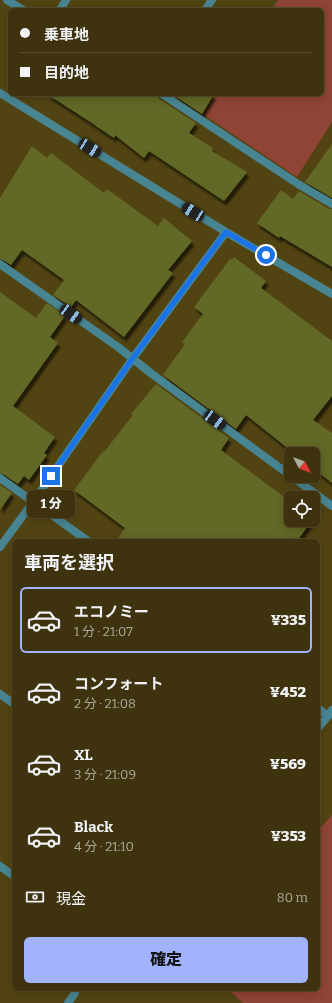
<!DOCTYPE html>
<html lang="ja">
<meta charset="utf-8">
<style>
:root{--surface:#3e330e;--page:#493f1c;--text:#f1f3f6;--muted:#adaa9e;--line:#574e2e;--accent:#a1b3fd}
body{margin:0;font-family:Bitter,"Noto Sans JP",serif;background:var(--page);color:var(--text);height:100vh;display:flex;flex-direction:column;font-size:15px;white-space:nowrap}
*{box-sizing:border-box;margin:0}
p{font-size:13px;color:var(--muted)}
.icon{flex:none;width:22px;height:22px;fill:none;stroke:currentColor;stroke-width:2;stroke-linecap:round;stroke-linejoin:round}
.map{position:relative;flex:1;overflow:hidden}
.sheet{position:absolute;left:12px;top:539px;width:308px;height:452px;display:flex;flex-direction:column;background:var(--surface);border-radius:6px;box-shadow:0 2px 10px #0003,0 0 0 1px var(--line)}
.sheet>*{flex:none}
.top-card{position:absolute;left:8px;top:8px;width:316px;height:88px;border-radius:6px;box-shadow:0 2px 10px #0003,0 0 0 1px var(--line);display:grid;align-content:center;height:88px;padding:0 12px;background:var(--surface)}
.needle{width:26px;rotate:131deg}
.fabs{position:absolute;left:284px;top:447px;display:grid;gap:8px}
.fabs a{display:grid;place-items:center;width:36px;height:36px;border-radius:6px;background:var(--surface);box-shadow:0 2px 10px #0003,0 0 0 1px var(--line);font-size:20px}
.end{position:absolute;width:18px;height:18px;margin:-9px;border:5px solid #1a73e8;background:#fff;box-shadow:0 0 0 2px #fff}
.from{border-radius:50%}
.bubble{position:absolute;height:28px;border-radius:6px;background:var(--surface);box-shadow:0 2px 10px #0003,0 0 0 1px var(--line);font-size:13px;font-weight:800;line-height:28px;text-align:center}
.car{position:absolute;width:12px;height:24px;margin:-12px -6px;border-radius:5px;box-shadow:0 0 3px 1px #0007;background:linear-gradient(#222 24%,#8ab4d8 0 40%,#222 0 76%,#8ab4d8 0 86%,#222 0)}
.top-card b{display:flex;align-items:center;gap:14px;height:38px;font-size:15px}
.top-card b+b{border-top:1px solid var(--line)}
.top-card i{width:10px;height:10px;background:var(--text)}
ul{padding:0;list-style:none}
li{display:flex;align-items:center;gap:12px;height:66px;margin:0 8px 6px;padding:0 4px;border:2px solid transparent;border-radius:6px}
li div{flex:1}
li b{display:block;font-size:15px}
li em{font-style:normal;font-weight:800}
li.selected{border-color:var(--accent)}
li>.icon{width:36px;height:36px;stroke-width:1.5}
h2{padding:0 12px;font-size:18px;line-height:48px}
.pay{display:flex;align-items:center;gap:10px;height:44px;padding:0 12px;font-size:15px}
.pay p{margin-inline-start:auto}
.button{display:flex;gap:8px;margin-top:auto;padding:8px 12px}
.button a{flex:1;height:46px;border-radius:6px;background:var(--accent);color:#111;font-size:16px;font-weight:800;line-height:46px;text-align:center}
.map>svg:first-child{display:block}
.green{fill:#8f4435}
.building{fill:#626726;filter:url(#shadow)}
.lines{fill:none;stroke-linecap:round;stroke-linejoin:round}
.service{stroke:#488592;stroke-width:8}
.minor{stroke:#488592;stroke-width:8}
.route{stroke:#1a73e8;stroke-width:5}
</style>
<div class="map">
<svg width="332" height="1003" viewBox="0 0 332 1003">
<defs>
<filter id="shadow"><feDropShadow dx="2.5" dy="4.5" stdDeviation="1" flood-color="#0009"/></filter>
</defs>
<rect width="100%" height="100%" fill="#524412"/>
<!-- green -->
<path class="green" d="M278,0h54v122l-35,55 -93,-62 13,-21h105v-84h-50z
M332,815v188h-89l-15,-14h90v-88l4,-4 -4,-4v-63z"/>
<!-- building -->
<path class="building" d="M47,94h110l2,5 37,24 -7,10 24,15 -1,3 35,21 -23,29 -75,-50 -5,7 -29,-23 -1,3 -18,-12 -1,-1z
M172,94h42l-12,20z
M332,144v54l-27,-16z
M32,146l15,12 4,-5 53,40 3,-4 51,37 6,-8 28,23 -24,29 5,3 -49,64 -48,-37 -5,7 -18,-12 11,-15 -42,-30 -11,15 -8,-5 -3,-1v-61z
M281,190l12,9 6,-8 30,18h3v58l-52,-31 -1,2 -22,-15z
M234,257l32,24 -5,7 71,53v55l-19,24 19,13v50l-19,-15v-14h-18l-49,-39 -10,14 -73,-54 22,-31 -3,-2 21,-28 -9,-7 36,-48 2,1z
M0,292l36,26 11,-15 18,13 -15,21 8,6 -45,63 42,31 -11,16 3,2 -18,25 -5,-4 -6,8 -15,-10 -3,-1z
M156,384l73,54 -8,12 70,52v18h21l-15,21h-181l9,-13 -51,-38 29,-39 1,1 29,-37 -2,-1z
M0,485l12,8 -12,17z"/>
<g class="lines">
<!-- service -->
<path class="service" d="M0,264l118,83 34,27 139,102
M291,476l41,30
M0,694l14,10
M318,728l10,-12
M0,866l14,10
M68,1003l7,-10"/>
<!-- minor -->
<path class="minor" d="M7,0l16,10
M60,10l6,-10
M205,10l7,-10
M0,93l226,139 106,62
M162,94l136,90 34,20
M0,478l88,63
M0,547l33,-45 100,-144 93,-126
M318,708l10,8 4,-6"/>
</g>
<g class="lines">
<!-- route -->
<path class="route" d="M51,476l82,-118 93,-126 40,23"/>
</g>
</svg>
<div class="fabs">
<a><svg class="needle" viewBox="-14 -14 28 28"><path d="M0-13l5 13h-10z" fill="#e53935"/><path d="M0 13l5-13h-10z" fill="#adaa9e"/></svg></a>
<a><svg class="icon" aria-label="locate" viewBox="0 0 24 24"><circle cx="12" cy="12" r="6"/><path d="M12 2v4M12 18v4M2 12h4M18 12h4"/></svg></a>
</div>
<i class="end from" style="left:266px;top:255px"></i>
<i class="end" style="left:51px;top:476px"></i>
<div class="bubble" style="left:27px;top:490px;width:48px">1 分</div>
<i class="car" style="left:90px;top:148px;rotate:122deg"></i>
<i class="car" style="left:193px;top:212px;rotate:302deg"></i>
<i class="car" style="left:71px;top:314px;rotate:126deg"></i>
<i class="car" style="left:215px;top:420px;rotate:126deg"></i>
<div class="top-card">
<b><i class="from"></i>乗車地</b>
<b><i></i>目的地</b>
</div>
<section class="sheet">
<h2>車両を選択</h2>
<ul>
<li class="selected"><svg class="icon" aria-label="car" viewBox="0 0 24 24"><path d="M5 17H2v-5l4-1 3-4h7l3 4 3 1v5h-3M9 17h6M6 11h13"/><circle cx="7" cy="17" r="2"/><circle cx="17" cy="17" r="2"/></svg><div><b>エコノミー</b><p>1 分 · 21:07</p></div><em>¥335</em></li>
<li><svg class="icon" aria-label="car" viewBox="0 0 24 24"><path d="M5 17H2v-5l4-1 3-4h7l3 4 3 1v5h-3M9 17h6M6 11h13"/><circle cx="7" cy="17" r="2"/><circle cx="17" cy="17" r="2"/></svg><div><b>コンフォート</b><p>2 分 · 21:08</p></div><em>¥452</em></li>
<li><svg class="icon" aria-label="car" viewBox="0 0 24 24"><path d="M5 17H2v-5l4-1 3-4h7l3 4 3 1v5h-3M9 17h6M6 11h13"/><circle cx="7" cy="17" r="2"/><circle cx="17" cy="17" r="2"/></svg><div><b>XL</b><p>3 分 · 21:09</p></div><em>¥569</em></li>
<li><svg class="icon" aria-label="car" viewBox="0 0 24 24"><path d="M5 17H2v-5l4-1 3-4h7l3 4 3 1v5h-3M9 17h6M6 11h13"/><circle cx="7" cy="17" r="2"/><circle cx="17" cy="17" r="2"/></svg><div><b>Black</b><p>4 分 · 21:10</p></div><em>¥353</em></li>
</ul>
<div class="pay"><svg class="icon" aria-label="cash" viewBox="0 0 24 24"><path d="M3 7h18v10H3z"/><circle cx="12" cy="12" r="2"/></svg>現金<p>80 m</p></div>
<div class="button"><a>確定</a></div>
</section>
</div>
